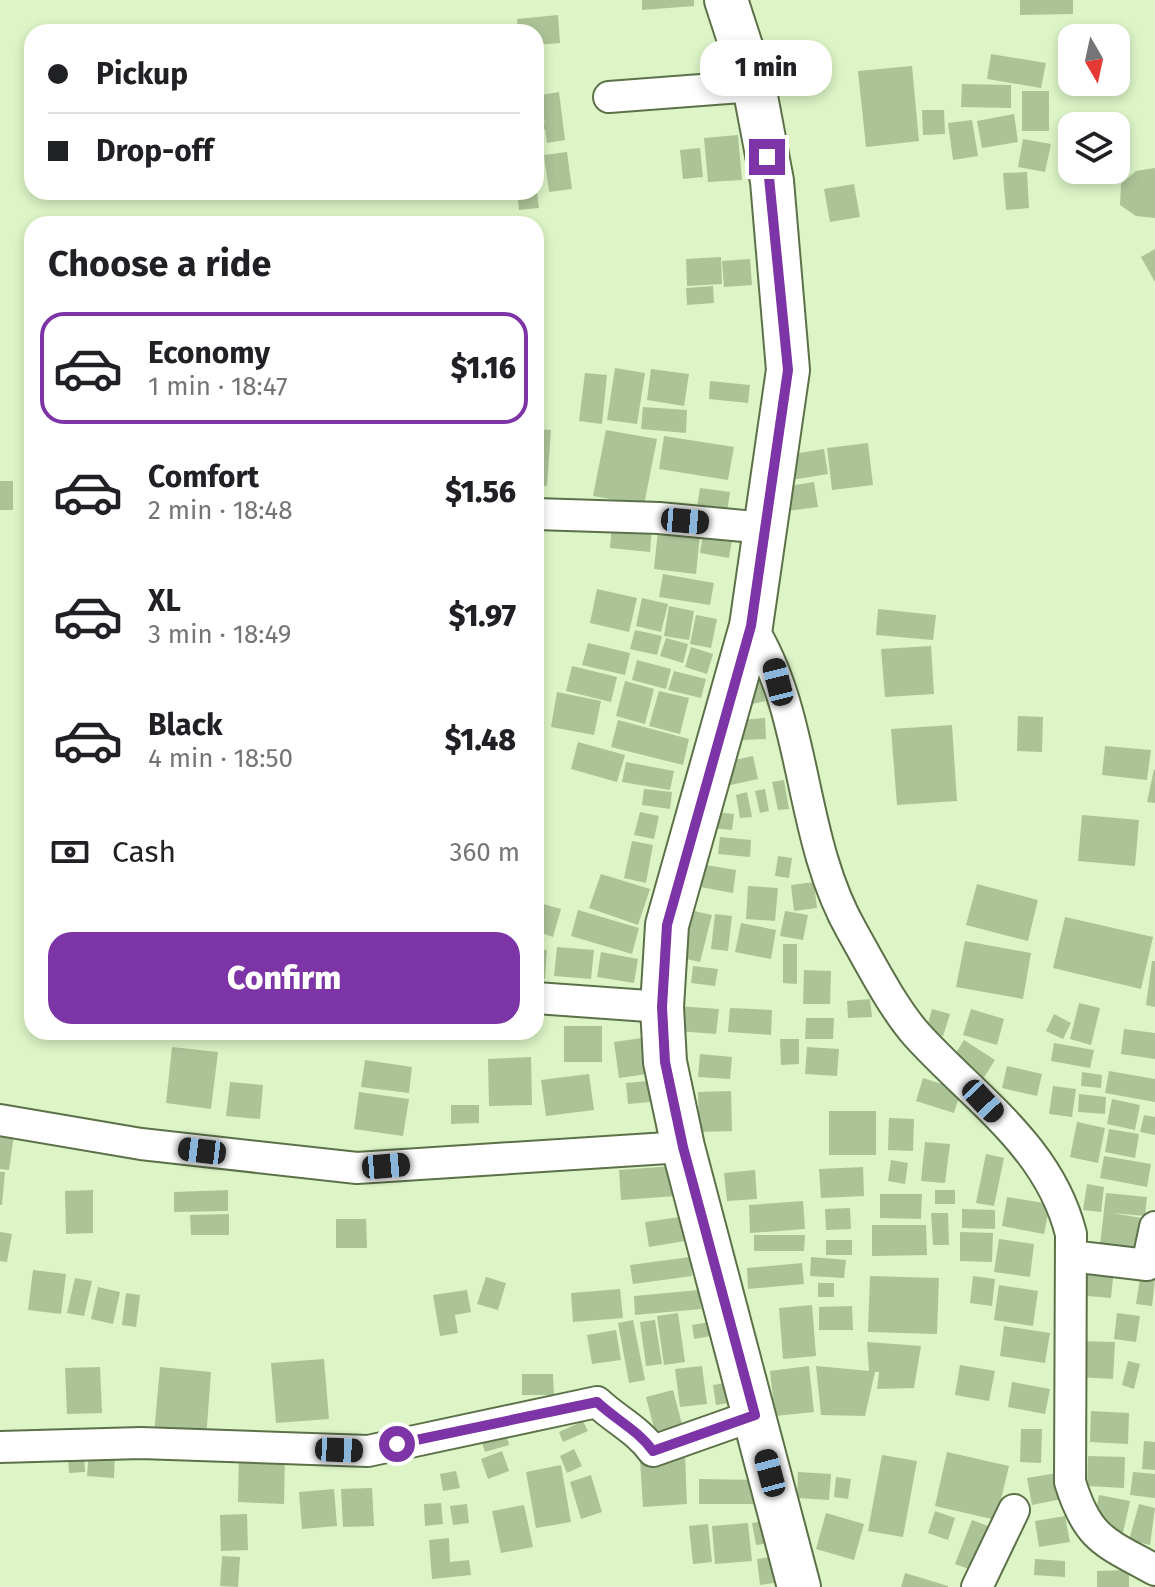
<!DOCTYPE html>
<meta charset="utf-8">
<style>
:root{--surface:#fff;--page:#f6f6f6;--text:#202124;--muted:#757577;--line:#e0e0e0;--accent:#7c34a6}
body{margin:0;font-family:"Fira Sans",sans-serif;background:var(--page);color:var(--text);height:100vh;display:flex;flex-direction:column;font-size:30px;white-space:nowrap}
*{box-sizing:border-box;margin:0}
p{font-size:26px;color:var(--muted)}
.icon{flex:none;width:44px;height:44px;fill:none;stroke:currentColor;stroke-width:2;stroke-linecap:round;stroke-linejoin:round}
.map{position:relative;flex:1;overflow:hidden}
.sheet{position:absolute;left:24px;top:216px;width:520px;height:824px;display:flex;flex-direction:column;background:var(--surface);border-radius:24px;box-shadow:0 4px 12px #0003}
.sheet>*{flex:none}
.banner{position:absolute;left:24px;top:24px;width:520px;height:176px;border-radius:24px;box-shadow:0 4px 12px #0003;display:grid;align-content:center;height:176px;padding:0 24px;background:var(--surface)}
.needle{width:52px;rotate:171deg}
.controls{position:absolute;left:1058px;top:24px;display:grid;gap:16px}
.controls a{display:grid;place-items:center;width:72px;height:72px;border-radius:16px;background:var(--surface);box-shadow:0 4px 12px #0003;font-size:40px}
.end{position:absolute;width:36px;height:36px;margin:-18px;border:10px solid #7c34a6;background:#fff;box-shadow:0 0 0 4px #fff}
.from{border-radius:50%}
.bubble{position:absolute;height:56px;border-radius:24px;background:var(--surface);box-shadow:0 4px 12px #0003;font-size:26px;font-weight:800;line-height:56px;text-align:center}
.car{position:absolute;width:24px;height:48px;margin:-24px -12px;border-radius:10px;box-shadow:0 0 6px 2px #0007;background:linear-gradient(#222 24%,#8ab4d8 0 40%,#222 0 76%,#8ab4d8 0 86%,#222 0)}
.banner b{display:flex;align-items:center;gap:28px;height:76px;font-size:30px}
.banner b+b{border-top:2px solid var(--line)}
.banner i{width:20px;height:20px;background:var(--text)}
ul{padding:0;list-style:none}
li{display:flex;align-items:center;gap:24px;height:112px;margin:0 16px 12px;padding:0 8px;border:4px solid transparent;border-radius:24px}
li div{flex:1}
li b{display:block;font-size:30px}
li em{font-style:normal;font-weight:800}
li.active{border-color:var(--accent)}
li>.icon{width:72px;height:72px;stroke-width:1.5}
h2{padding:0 24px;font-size:36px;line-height:96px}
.pay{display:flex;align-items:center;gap:20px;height:88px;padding:0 24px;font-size:30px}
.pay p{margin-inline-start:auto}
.action{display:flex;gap:16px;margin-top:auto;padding:16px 24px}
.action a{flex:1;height:92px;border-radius:24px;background:var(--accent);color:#fff;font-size:32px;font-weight:800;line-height:92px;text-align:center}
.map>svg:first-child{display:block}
.building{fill:#acc397}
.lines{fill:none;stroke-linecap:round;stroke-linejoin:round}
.street-casing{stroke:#5c7148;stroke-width:34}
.secondary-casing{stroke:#5c7148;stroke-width:46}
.street{stroke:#fff;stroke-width:30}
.secondary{stroke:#fff;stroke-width:42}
.route{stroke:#7c34a6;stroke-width:10}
</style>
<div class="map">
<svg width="1155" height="1587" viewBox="0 0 1155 1587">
<rect width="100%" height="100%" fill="#dcf4c6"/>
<!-- building -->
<path class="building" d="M642,0h52v6l-52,4z
M1020,0h53v14l-53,1z
M558,15l2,28 -24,2v-13h-18l-1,-13z
M991,54l55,9 -5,25 -54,-9z
M912,66l7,75 -53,6 -8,-76z
M962,84l49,1v23l-50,-1z
M1022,91h27v40h-27z
M559,92l6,48 -18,3 -2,-14 -9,2v-33h3l6,28 -4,-31z
M922,110h22l1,24 -22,1z
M1014,114l4,28 -36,6 -5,-27z
M972,120l6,36 -25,4 -5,-37z
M738,135l4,45 -34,2 -4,-44z
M1023,139l28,5 -6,28 -27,-5z
M700,148l3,29 -20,2 -3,-29z
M567,152l5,37 -23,3 -5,-37z
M1155,168v50l-19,-2 -16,-11 1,-21 15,-13z
M1027,172l2,36 -23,2 -3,-37z
M854,184l6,33 -30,5 -6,-33z
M517,192h20l2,16 -20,2z
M1155,249v33l-14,-25z
M721,257l1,27 -35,2 -1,-27z
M750,259l2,26 -28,2 -2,-26z
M713,286l1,17 -27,2 -1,-17z
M615,368l30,5 -8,51 -30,-4z
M651,369l38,5 -5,32 -37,-6z
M585,373l22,2 -5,49 -23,-3z
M710,381l40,4 -2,18 -39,-4z
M643,407l44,3 -1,23 -45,-4z
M536,429l15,1 -4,56 -11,-1z
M606,430l51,9 -13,66 -51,-9z
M664,436l70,11 -6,33 -69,-11z
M868,443l5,42 -41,5 -5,-42z
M824,449l4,25 -37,6 -4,-25z
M0,481h13v29h-13z
M814,482l4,25 -31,4 -4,-24z
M700,488l30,4 -4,27 -30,-4z
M612,522l40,4 -2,26 -40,-4z
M704,528l29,6 -4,24 -29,-5z
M658,530l42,5 -4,39 -42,-5z
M663,574l51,9 -4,22 -51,-8z
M597,589l40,9 -8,34 -39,-9z
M642,598l26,6 -7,28 -25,-6z
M669,606l25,5 -5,29 -25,-4z
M878,609l58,6 -3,25 -57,-5z
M696,615l21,4 -6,29 -21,-4z
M635,630l27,6 -5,19 -27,-6z
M666,638l22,6 -5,19 -23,-7z
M588,643l42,10 -5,22 -43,-10z
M931,646l3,48 -49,3 -4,-48z
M691,647l22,7 -6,20 -22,-7z
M637,660l34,9 -5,20 -34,-9z
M572,666l45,11 -6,25 -45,-11z
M758,668l7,33 -13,3 -7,-34z
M674,671l32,8 -5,19 -33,-8z
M625,681l29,8 -9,35 -29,-8z
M659,691l30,7 -9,36 -31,-8z
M557,692l44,9 -7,34 -43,-8z
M1018,716l25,1 -1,35 -25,-1z
M765,718l1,21 -23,1 -1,-20z
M618,720l71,19 -6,26 -72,-18z
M952,725l5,76 -60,4 -6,-76z
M578,742l47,13 -8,27 -46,-13z
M1105,746l46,4 -4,30 -45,-5z
M753,756l5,23 -32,7 -5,-23z
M626,762l48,9 -4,19 -48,-8z
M1154,769l1,1v33l-8,-1z
M784,780l5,29 -11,1 -6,-28z
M644,789l28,3 -2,17 -28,-4z
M765,789l4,22 -9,2 -5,-22z
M747,792l5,25 -12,1 -4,-23z
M640,812l19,4 -5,23 -20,-4z
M714,812l20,2 -2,16 -20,-2z
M1082,815l57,5 -4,46 -57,-5z
M720,837l31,3 -1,17 -32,-3z
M632,841l21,4 -7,38 -22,-5z
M778,856l14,2 -3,20 -14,-2z
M699,864l37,6 -3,23 -38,-7z
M601,874l49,15 -12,36 -49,-17z
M814,882l3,26 -23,3 -3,-26z
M977,884l61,16 -10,41 -62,-16z
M748,886l30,2 -3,33 -29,-2z
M536,902l25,7 -8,28 -17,-6z
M685,909l27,6 -12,47 -27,-6z
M578,910l61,18 -7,26 -61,-18z
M785,911l23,4 -5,25 -23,-4z
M715,914l17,2 -4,35 -17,-2z
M1065,917l88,20 -12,52 -88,-21z
M741,923l35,7 -5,29 -36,-7z
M965,941l66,12 -8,46 -67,-12z
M783,944h14v40l-14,-1z
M557,947l37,3 -3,29 -37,-3z
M536,949l11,1 -2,29 -9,-1z
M601,952l37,7 -4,24 -37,-6z
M1152,961h3v46l-9,-2z
M693,966l25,3 -3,17 -24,-3z
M804,970l27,1 -1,33h-27z
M870,999l2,18 -24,1 -1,-17z
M1079,1003l21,5 -9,37 -21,-6z
M677,1006l42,3 -3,25 -40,-3z
M730,1008l42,2 -1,25 -43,-3z
M932,1009l18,5 -7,22 -17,-5z
M971,1009l33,10 -7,26 -34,-10z
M1054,1014l17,9 -8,16 -17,-8z
M806,1018h28l-1,21h-28z
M564,1026h38v36h-38z
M1124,1029l31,4v26l-34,-5z
M642,1038l5,36 -28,4 -5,-36z
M780,1039h19v25l-18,1z
M964,1040l31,20 -12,19 -31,-20z
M1054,1043l40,7 -4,18 -39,-7z
M172,1047l46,5 -7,57 -45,-6z
M807,1047l32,2 -2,27 -32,-2z
M700,1054l32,3 -2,22 -32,-2z
M531,1057l1,48 -43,1 -1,-47z
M365,1060l47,7 -3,26 -48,-6z
M1007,1066l35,8 -5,22 -35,-8z
M1109,1071l46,8v23l-50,-9z
M1082,1072l20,3 -1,13 -20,-2z
M589,1074l5,36 -48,6 -5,-36z
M923,1078l38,12 -7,23 -38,-12z
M647,1081l3,21 -22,2 -2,-21z
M230,1082l33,3 -3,34 -34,-3z
M1053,1086l23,3 -4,28 -23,-3z
M731,1091l1,40 -33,1 -1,-40z
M359,1092l50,7 -6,37 -49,-7z
M1079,1094l27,3 -1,17 -27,-2z
M1112,1099l28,6 -5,25 -28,-6z
M451,1105h28v18l-28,1z
M829,1111h47v44h-47z
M1144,1115l11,2v18l-15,-3z
M889,1118l25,1 -1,32 -25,-1z
M1077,1122l28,6 -7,35 -28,-6z
M0,1126l15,2 -6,42 -9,-1z
M1109,1129l30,5 -4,24 -30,-6z
M925,1142l25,2 -5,39 -24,-2z
M986,1154l18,4 -10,48 -18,-3z
M1104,1156l47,8 -4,23 -47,-9z
M891,1160l17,3 -3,21 -17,-3z
M674,1166l2,30 -55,4 -2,-30z
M863,1167l1,29 -43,2 -2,-29z
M755,1170l2,29 -30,2 -3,-28z
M0,1172h5l-3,33h-2z
M1087,1184l17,3 -3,25 -18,-2z
M93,1190v43l-27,1 -1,-43z
M228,1190v21l-54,1v-20z
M935,1190h20v14h-20z
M1106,1193l41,4 -2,19 -33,-3 30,5 -4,32 -38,-5z
M880,1194h42l-1,25 -41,-1z
M1007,1197l43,7 -6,30 -42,-8z
M803,1201l2,28 -55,4 -1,-28z
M850,1208l1,21 -25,1 -1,-21z
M962,1209l33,1v19l-33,-1z
M931,1213h17l1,32h-16z
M229,1214v21h-38l-1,-20z
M687,1216l4,24 -42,7 -4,-25z
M336,1219h30l1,29h-31z
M872,1225h54l1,30 -55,1z
M0,1232l12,2 -5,28 -7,-1z
M960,1232l33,1 -1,29 -32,-1z
M754,1235h51l-1,16h-50z
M999,1239l35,5 -4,33 -36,-5z
M826,1240h26v15h-26z
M690,1257l2,19 -59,8 -3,-19z
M811,1257l35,3 -2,18 -34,-2z
M802,1263l2,21 -56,5 -1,-21z
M1078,1264l36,4 -3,30 -36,-3z
M33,1270l33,4 -5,40 -33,-4z
M870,1276l69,2 -2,56 -69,-2z
M973,1276l22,3 -3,27 -22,-3z
M486,1277l20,6 -8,27 -21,-6z
M75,1278l17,3 -8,35 -17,-3z
M1140,1278l15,1 -3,27 -16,-2z
M818,1283h16v14h-16z
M999,1285l39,6 -5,35 -39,-6z
M98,1287l22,5 -7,32 -22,-5z
M620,1289l3,29 -50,4 -2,-29z
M467,1290l4,22 -16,3 3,18 -18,3 -7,-41z
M699,1290l2,19 -66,6 -1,-19z
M126,1293l14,2 -4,32 -14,-2z
M812,1305l4,51 -33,3 -4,-51z
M852,1306l1,24h-34v-23z
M678,1313l7,49 -21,3 -7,-49z
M1117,1313l23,3 -4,26 -22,-3z
M633,1320l12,60 -16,3 -11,-60z
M655,1320l7,44 -16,2 -6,-44z
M709,1322l2,14 -17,3 -2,-14z
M1004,1326l46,7 -5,30 -45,-7z
M616,1330l5,30 -29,4 -5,-29z
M1079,1341l36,1 -2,37 -36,-2z
M867,1342l54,4 -7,42 -37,1 2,-17h-4l-10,44 -44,-1 -5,-49 53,5z
M324,1359l5,60 -53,4 -5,-60z
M1128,1361l12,3 -6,25 -12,-4z
M960,1365l35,6 -6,30 -34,-6z
M702,1366l5,38 -27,3 -5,-38z
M809,1366l5,46 -39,4 -5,-45z
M100,1367l2,46 -35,1 -2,-46z
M160,1367l51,5 -5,67 -52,-5z
M522,1374h31l1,21h-32z
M1012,1382l38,7 -5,25 -37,-7z
M726,1383l3,20 -13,2 -3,-20z
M673,1390l9,34 -27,8 -9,-35z
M1091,1411l38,2 -1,31 -38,-2z
M583,1421l5,10 -25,11 -4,-10z
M504,1426l5,19 -24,7 -6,-19z
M1021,1429h21l-1,34 -21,-1z
M1144,1441l11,1v28l-13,-1z
M574,1449l8,17 -15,7 -7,-17z
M239,1450l46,2 -1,52 -46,-2z
M89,1451l26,1 -1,26 -27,-2z
M502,1451l7,20 -21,8 -7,-20z
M947,1452l62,14 -13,54 -61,-14z
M84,1454l1,18 -16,1 -1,-18z
M882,1455l35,6 -14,76 -35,-6z
M685,1456l2,48 -44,3 -3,-48z
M1088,1456l37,1 -1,31 -37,-2z
M561,1465l10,57 -35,6 -10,-56z
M456,1471l4,17 -17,3 -3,-17z
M798,1472l33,2 -2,26 -32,-2z
M1133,1472l22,2v24l-25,-3z
M1057,1473l5,26 -30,6 -5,-27z
M591,1475l11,37 -21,7 -11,-37z
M836,1477l15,2 -3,20 -14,-2z
M699,1479l59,1v24h-59z
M372,1488l2,38 -31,1 -2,-38z
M334,1489l3,37 -35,3 -3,-37z
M1099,1495l31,6 -7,32 -30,-6z
M441,1503l2,21 -18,2 -1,-22z
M467,1504l2,19 -16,2 -3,-19z
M1139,1504l16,4 -5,37 -21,-5z
M524,1505l9,42 -32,6 -9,-42z
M935,1511l20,7 -7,22 -20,-7z
M826,1513l38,11 -10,36 -38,-11z
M247,1514l1,36 -27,1 -1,-36z
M1065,1516l5,26 -31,5 -4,-26z
M769,1520l4,23 -17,2 -4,-22z
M972,1520l24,9 -16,44 -25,-9z
M748,1523l4,38 -37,3 -3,-38z
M708,1524l4,38 -19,2 -4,-38z
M449,1538l1,24 19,-2 2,15 -39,4 -3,-39z
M222,1556l18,1 -2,30 -18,-1z
M777,1556l3,26 -20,3 -3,-26z
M1035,1559l30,2v16l-31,-2z
M1129,1570v17h-32v-16z
M905,1573l43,13v1h-47z"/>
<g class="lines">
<!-- street casing -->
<g class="street-casing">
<path id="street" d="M609,97l145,-11
M536,514l123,4 106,10
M751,626c57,90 47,211 101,305 18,32 41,77 65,104 58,64 132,111 154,199l-1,248c18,58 35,60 85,88
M536,998l126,9
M0,1120l141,24 216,24 326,-21
M1071,1256l76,9 8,-38
M0,1447l141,-4 227,8 229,-49c19,18 41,28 56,49l102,-36
M977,1587l37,-77"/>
</g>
<!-- secondary casing -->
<g class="secondary-casing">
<path id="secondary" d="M726,0l28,86 18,95 16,189 -37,256 -84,299 -5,82 3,55 18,85 116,440"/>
</g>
<!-- street -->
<use href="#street" class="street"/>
<!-- secondary -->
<use href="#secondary" class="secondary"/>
</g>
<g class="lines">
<!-- route -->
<path class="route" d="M397,1444l200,-42c19,18 41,28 56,49l102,-36 -72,-268 -18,-85 -3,-55 5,-82 84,-299 37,-256 -21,-213"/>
</g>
</svg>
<div class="controls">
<a><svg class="needle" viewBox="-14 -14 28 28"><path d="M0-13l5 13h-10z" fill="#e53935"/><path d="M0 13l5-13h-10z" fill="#757577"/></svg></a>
<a><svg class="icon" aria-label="layers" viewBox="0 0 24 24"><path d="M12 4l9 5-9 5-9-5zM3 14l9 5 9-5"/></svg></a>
</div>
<i class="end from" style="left:397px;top:1444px"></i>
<i class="end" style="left:767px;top:157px"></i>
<div class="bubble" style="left:700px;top:40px;width:132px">1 min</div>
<i class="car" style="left:685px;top:521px;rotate:95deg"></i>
<i class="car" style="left:778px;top:682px;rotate:346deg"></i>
<i class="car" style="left:983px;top:1101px;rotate:137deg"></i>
<i class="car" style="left:202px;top:1151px;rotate:277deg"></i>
<i class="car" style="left:386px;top:1166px;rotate:85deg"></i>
<i class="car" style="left:339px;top:1450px;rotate:92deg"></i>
<i class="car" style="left:770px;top:1473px;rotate:345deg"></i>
<div class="banner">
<b><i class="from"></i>Pickup</b>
<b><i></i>Drop-off</b>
</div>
<section class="sheet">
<h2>Choose a ride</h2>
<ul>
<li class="active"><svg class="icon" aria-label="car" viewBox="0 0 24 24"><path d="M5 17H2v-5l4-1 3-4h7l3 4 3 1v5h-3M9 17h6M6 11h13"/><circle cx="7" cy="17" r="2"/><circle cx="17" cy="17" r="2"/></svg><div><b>Economy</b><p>1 min · 18:47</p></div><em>$1.16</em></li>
<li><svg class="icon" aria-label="car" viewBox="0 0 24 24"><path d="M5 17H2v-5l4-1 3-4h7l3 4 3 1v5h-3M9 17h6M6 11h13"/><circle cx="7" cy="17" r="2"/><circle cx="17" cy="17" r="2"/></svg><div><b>Comfort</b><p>2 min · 18:48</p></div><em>$1.56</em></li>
<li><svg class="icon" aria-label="car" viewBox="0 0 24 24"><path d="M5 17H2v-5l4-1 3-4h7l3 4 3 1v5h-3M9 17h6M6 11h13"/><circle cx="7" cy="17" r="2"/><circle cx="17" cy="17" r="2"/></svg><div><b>XL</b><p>3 min · 18:49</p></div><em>$1.97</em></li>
<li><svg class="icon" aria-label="car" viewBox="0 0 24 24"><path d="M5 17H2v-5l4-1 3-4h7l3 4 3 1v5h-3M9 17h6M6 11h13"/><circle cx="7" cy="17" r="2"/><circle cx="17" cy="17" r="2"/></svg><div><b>Black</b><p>4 min · 18:50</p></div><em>$1.48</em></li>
</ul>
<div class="pay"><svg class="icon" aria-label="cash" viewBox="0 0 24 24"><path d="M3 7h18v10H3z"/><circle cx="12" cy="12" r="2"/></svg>Cash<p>360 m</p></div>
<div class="action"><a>Confirm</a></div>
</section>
</div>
